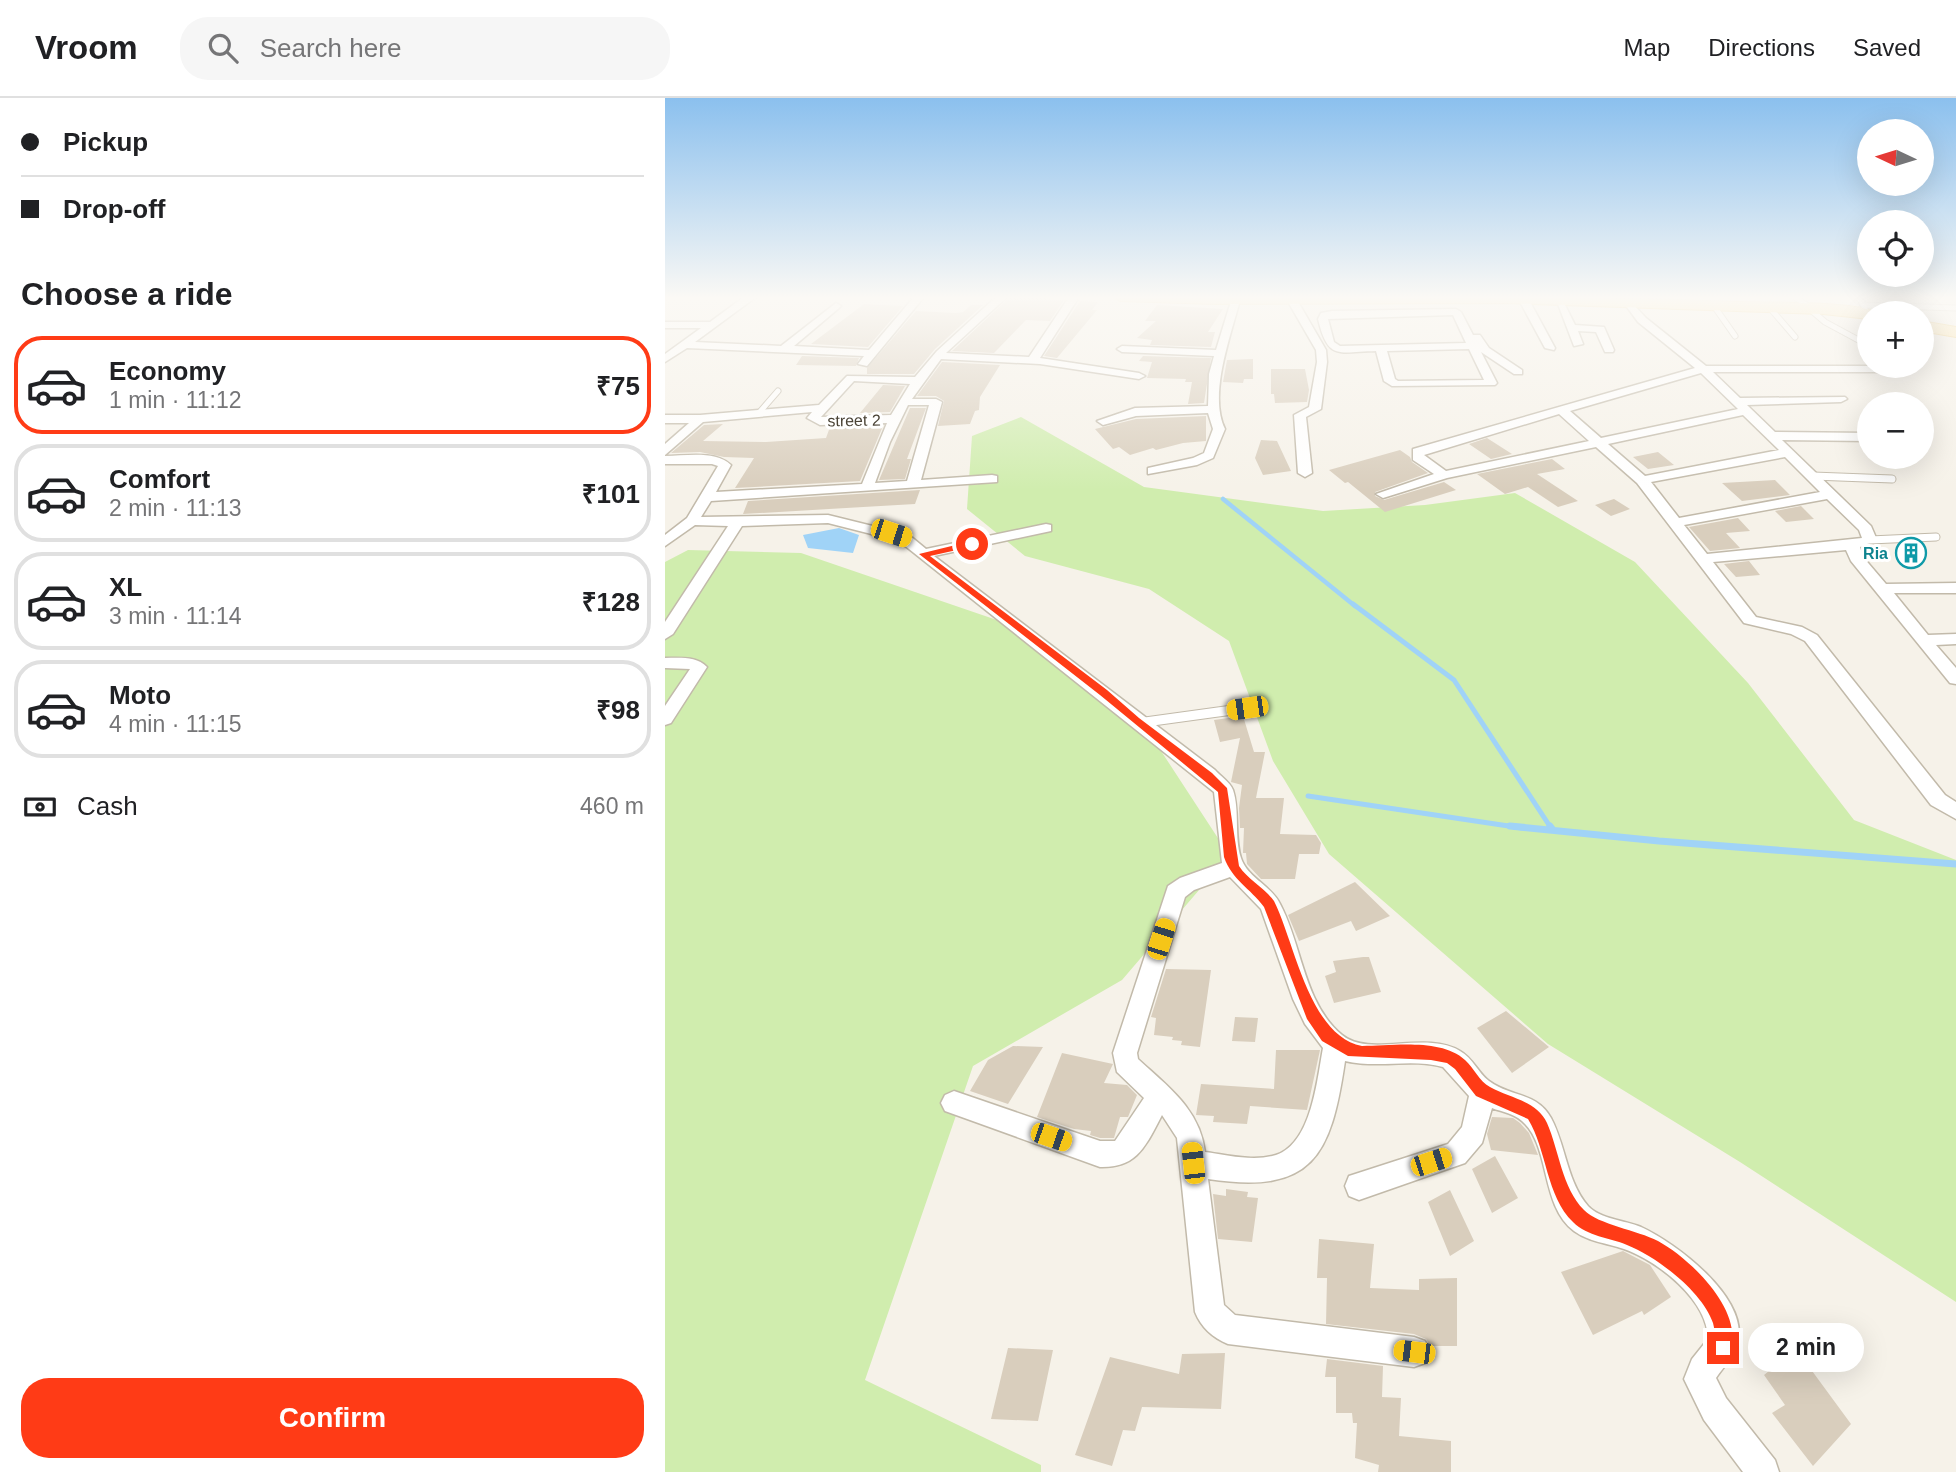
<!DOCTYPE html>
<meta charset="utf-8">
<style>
:root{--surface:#fff;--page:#f6f6f6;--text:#202124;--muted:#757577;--line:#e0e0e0;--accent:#ff3b16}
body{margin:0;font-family:Helvetica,sans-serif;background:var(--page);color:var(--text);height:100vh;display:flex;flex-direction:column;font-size:26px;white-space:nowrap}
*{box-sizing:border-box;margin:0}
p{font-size:23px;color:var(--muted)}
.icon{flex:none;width:38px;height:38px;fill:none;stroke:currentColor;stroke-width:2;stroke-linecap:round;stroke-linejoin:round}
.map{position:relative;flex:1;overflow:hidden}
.panel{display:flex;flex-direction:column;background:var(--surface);width:665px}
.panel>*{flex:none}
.banner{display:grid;align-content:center;height:154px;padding:0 21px;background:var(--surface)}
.needle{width:46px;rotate:274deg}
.tools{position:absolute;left:1192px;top:21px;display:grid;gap:14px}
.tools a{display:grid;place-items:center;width:77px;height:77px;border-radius:50%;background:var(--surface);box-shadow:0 7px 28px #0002;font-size:35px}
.end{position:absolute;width:32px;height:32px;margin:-16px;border:9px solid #ff3b16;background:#fff;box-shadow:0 0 0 4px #fff}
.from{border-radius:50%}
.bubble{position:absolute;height:49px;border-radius:24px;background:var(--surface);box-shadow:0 7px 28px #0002;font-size:23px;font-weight:700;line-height:49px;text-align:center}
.car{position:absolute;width:21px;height:42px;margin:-21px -10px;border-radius:9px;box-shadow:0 0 5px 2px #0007;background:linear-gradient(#f5c518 24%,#345 0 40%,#f5c518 0 76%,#345 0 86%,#f5c518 0)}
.banner b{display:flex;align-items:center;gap:24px;height:66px;font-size:26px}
.banner b+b{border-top:2px solid var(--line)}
.banner i{width:18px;height:18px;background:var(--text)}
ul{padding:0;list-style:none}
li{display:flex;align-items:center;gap:21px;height:98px;margin:0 14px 10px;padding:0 7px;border:4px solid var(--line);border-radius:28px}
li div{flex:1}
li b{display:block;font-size:26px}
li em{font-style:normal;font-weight:700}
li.current{border-color:var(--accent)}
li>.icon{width:63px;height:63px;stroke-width:1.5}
h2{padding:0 21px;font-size:32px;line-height:84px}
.pay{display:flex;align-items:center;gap:18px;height:77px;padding:0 21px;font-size:26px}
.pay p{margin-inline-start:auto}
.cta{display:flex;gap:14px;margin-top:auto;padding:14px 21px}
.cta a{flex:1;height:80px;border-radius:28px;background:var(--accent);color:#fff;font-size:28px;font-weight:700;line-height:80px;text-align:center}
header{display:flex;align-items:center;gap:42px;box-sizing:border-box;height:98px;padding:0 35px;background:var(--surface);border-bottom:2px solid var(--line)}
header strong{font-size:33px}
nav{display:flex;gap:38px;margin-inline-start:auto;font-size:24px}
.search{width:490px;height:63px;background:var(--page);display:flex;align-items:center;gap:18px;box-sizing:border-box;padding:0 24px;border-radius:28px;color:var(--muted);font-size:26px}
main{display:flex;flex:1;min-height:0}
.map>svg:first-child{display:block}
.green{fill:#d0edae}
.water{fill:#a0d3f7}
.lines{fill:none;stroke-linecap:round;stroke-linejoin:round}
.stream-far2{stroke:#a0d3f7;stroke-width:4.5}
.stream-far1{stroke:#a0d3f7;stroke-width:5}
.stream{stroke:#a0d3f7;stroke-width:7}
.building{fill:#d9cebd}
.lane-far2-casing{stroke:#c2baaa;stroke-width:7}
.lane-far1-casing{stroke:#c2baaa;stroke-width:9}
.lane-casing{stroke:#c2baaa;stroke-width:11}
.street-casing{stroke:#c2baaa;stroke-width:3}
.primary-casing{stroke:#efc45d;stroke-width:2}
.lane-far2{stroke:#fff;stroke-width:5}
.lane-far1{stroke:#fff;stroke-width:7}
.lane{stroke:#fff;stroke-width:9}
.street{fill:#fff;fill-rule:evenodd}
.primary{fill:#ffe298;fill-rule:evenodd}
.route{fill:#ff3b16}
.labels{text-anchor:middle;stroke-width:6;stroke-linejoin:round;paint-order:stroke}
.far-street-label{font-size:16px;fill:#4a4336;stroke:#fff}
.far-culture-label{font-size:16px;font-weight:bold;fill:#0d838f;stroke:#fff;text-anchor:end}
</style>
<header>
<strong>Vroom</strong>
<div class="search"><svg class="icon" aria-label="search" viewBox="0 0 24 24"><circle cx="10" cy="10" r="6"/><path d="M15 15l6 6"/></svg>Search here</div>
<nav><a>Map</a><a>Directions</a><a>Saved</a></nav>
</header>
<main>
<section class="panel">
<div class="banner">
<b><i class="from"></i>Pickup</b>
<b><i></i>Drop-off</b>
</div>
<h2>Choose a ride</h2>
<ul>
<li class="current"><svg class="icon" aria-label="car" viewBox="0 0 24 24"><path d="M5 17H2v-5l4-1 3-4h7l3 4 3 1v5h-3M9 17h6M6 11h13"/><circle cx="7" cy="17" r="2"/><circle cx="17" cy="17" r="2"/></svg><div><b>Economy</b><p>1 min · 11:12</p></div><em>₹75</em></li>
<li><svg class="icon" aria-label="car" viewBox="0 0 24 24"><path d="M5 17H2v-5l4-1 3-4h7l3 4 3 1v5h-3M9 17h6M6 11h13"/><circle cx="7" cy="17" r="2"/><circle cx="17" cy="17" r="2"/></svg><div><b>Comfort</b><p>2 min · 11:13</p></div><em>₹101</em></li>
<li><svg class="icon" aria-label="car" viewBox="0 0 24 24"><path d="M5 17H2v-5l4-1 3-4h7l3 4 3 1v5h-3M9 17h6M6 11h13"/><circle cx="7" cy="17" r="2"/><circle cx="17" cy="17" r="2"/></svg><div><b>XL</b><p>3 min · 11:14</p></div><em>₹128</em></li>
<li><svg class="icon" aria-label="car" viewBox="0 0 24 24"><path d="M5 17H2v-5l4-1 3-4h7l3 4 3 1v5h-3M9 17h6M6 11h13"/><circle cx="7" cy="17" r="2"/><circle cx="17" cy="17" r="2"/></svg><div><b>Moto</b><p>4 min · 11:15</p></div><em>₹98</em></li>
</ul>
<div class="pay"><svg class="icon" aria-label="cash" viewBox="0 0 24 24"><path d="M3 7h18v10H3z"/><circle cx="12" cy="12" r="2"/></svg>Cash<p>460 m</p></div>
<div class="cta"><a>Confirm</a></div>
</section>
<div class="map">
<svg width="1291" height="1374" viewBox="0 0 1291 1374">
<rect width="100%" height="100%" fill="#f6f2e9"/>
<!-- green -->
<path class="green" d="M356,319l123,70 179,24 102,-6 90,-12 120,69 113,121 106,137 102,40v442l-216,-140 -192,-118 -219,-190 -56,-93 -44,-120 -80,-52 -124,-33 -58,-47 5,-73z
M23,452l113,3 222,76 108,76 98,150 -107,125 -149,86 -108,314 176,85v7h-376v-910z"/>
<!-- water -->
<path class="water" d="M174,430l20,7 -6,18 -45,-5 -5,-13z"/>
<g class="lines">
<!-- stream-far2 -->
<path class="stream-far2" d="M558,401l132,107"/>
<!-- stream-far1 -->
<path class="stream-far1" d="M688,506l101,76 97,148
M643,698l214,32"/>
<!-- stream -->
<path class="stream" d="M845,728l149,15 297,23
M885,728l3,4"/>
</g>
<!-- building -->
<path class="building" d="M345,199l54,3 -14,21 -24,-1 -32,33 -42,-2z
M415,203l18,1 -6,8h5l-40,48 -13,-2z
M199,206l39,2 -35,41 -57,-3z
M306,207h12l-48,44 -21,25h-47v-6l49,-57 40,2 7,-1z
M492,207l66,4 -15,23h7l-4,15 -61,-2 2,-5 -15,-2 19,-17h-11z
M137,258l57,2 -3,8 -60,-1z
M478,258l68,2 -7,45 -16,1 4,-22h-7l1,-3 -39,-1 5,-16 -13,-1z
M588,261v20h-9l-1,4 -20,-1 4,-22z
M277,264l58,3 -20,32 -1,13 -4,1 -5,13 -32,2 6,-25 -8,-5h-19z
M606,271h34l4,21 -2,12 -32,1 -1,-9h-3z
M218,287l22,1 -15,26 -30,1z
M245,310h16l-19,51h4l-6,20 -26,1z
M541,318v25l-23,2 -27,7 -3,-2 -23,7 -11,-8 -6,2 -18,-20 41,-10z
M58,326l-20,17 63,1 60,-4 4,-11 53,-1 -23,55 -125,7 19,-30 -30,-1 -24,-5 -29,1 33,-28z
M822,340l25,16 -21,5 -22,-15z
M596,342l16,1 14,30 -28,4 -8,-17z
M735,352l10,7 2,5 16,11 -53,19v4l9,4 60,-18 12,8 -71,22 -37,-30 -3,1 -16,-13z
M993,354l16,13 -26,4 -15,-12z
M887,361l13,10 -28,5 41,27 -20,6 -30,-20 -23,7 -28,-20z
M1110,382l15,15 -48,6 -20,-18z
M255,392l-5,14 -172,10 5,-13z
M949,401l16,10 -19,7 -16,-11z
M1136,408l13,13 -28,3 -11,-11z
M1073,420l12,13 -24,2 14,15 -30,3 -21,-24z
M1084,463l11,14 -24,2 -12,-13z
M578,618l11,36h11l-9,46h28l-4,36 36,1 5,8 -2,11h-20l-4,25h-34l-14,-15 -1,-11h-3l1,-25h-4l-1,-20 3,-23 -11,-3 9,-44 -20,4 -6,-22z
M690,784l35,34 -34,15 -5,-10 -52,20 -11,-26z
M698,859h6l12,35 -47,11 -9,-27 11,-4 -3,-11z
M501,871l45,1 -11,77 -19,-2 1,-4 -10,-1 1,-3 -19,-2 2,-17 -5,-1z
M841,913l43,36 -37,26 -35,-45z
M570,919l23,1 -3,24 -23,-1z
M348,948l30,1 -35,57 -38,-13 18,-31z
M611,952h44l-13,60 -57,-4 -3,18 -34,-2 1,-6 -18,-1 5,-31 73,5z
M397,955l51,11 -9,19 23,2 10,10 -9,22h-8l-6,21h-14l-10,-3 1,-4 -17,-2 -37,-12z
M827,1019l21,1 7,5 9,10 9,22 -47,-5 -4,-16z
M830,1058l23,42 -26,15 -20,-44z
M561,1091l22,3 -1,5 11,1 -6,44 -34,-3 -5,-45 13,2z
M785,1092l24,51 -24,15 -22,-54z
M654,1141l55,5 -4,44 49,2v-11l38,-1v68h-27l-4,-7 -12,-5 -88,-10 1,-46h-10z
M958,1153l27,14 21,32 -27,18 -2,-4 -49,24 -32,-63z
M343,1250l45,2 -15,71 -47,-2z
M1131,1251l55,75 -38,42 -41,-53 13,-8 -21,-30z
M560,1255l-4,56 -79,-2 -7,24 -12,-1 -11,36 -37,-11 35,-98 69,17 3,-20z
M662,1261l56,7 -1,31 19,1 -2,38 52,5v31h-73l1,-7 -24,-7 2,-35h-4l-1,-10h-16v-36h-11z"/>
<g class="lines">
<!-- lane-far2 casing -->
<g class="lane-far2-casing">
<path id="lane-far2" d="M1130,199l17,12
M1194,199l10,20
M1198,207l93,3
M1049,208l21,30
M1105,210l25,29
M1146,212l14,12 39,21
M93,316l20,-23"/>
</g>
<!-- lane-far1 casing -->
<g class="lane-far1-casing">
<path id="lane-far1" d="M1148,378l79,3
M1205,442l66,-3"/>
</g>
<!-- lane casing -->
<g class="lane-casing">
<path id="lane" d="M473,625l109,-15"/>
</g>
<!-- street casing -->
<g class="street-casing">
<path id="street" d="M79,199h12l-61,45 86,4 55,-43 5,3 -2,2 -45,38 75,4 45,-53h10l-57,69 -9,-2 6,-8 -177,-8 -22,14v-8l36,-26h-36v-6h45z
M331,199h11l-61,56 83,4 40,-60h10l-39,61 99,15 6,3 -6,3 -99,-15 -99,-5 -29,40h24l6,3 -21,78 71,-5 5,1v6l-286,19 -10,16 127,-2 81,20 17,14 120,-25 5,1v6l-117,25 281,214c5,6 15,12 18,20 7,21 1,47 8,68 6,19 29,27 38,44 23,41 24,101 63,133 28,23 83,-5 118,16 13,7 18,22 29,30 21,16 48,11 62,37 15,28 16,64 37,88 12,13 36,14 53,21 35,16 107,70 97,115 -4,15 -14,24 -22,36l10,20 49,62 4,12h-36l-39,-52 -20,-41 8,-20 16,-20c0,-39 -50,-78 -84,-90 -17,-6 -35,-7 -50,-18 -34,-25 -23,-85 -52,-110 -9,-8 -20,-9 -30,-13l-10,35 -17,20 -106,37 -10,-4 -4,-10 4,-10 99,-32 14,-17 7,-31 -26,-29c-32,-9 -65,2 -98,-6 -14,95 -32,134 -137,118l16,126 11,10 179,22 11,4 4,11 -4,11 -11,4 -186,-23c-15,-6 -27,-17 -33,-32l-18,-174 -15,-23c-16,30 -24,53 -62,52l-155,-56 -4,-8 4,-8 9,-4 146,50h15l29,-43 -27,-26 -4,-19 55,-167 12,-8 42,-15 -8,-71 -315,-251 -71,-18 -86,3 -69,108 -8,5v-17l63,-96 -33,-1 -30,21v-11l22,-17 31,-52 -6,-2h-47v-8c21,0 50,-6 66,9l-15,27 146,-8 25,-61 -67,2 -13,-7 5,-6 -109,10 -38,33v-11l24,-21h-24v-8h35l119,-10 28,-29 68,1 22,-26zM189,283l56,3 -19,31 -70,2zM243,307h21l-22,76 -32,2 15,-41zM565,779l31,32 32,90 12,25 18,24c-6,31 -11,95 -47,107 -22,7 -49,0 -71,-3 -5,-43 -38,-66 -67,-93l-1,-6 48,-156 9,-7z
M627,199l5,3 29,50 1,12 -6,47 -15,8 6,56 -7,4 -7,-4 -4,-58 15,-8 8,-45 -1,-12 -29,-50z
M567,200l8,2c-9,35 -32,95 -15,129l-12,29 -16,7 -49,9v-6l45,-10 11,-5 9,-24 -5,-16 -72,3 -33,9 -6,-4 38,-13 73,-2 1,-32 5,-18 -92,-4 -5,-3 5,-3 94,4z
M856,200l8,2 26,48 -1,2 -9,-2 -26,-48z
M891,201h6l13,26 29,2 10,23 -1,2h-8l-9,-20 -18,-1 5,13 -9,2z
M964,202l17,18 60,48h176l6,3 -6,3h-169l27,26 105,-1 2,2 -6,3 -94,3 28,27 94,1v8l-87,-1 89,86 6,14 -17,7 3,10 23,27 70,-1v10h-62l34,42 28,-1v10l-20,1 20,23v16l-6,-1 -99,-122 -5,-11 -133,12 43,55 46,10 15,8 128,160 11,7v17l-25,-14 -126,-164 -14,-7 -47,-11 -107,-140 -41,-36 -149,31 -64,20 -7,-4 58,-20 -21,-14v-11l282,-81 -57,-46 -14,-19zM1036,275l37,36 -137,29 -31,-27zM894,316l30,27 -143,30 -22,-16zM1078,317l36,35 -134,26 -37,-32zM1120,359l35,35 -141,26 -28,-36zM1162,401l32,31 3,8 -155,16 -23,-29z
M791,211l5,3 12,23h7l9,13 33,22v4h-8l-33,-22 16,31 -2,2 -103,1 -8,-5 -8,-30c-38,1 -48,10 -58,-32l3,-6 11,-2zM788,217l13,28 -126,3 -6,-4 -6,-23zM804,251l15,31 -86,1 -3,-2 -8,-28z
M0,560c15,0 31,-2 42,9l-36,56 -6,2v-19l25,-37 -25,-1z"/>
</g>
<!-- primary casing -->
<g class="primary-casing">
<path id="primary" d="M448,199c209,0 418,-2 627,5 25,1 120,-1 136,11h-7v6l-46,-5 -317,-11 -290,1 -96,-3z
M1256,223l35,6v10l-35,-6z"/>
</g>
<!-- lane-far2 -->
<use href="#lane-far2" class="lane-far2"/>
<!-- lane-far1 -->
<use href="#lane-far1" class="lane-far1"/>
<!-- lane -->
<use href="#lane" class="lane"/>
<!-- street -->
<use href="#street" class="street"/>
<!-- primary -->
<use href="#primary" class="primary"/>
</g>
<!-- sky -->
<linearGradient id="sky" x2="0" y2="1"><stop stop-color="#8bc0ee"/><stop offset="0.51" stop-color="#fbf9f5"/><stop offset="1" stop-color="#fbf9f5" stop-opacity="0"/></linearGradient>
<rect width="1291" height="392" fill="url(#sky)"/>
<!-- route -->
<path class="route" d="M307,443l3,5 -45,10 177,134 32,28 73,55 15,15 12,78c9,14 25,21 35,35 21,42 35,135 88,145 30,0 79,-8 103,14 9,8 14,21 25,27 20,11 47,14 57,36 12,27 15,65 37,87 15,15 53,20 74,31 33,18 89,72 71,113l-6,3 -6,-3c-4,-10 -1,-21 -4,-31 -11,-32 -56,-66 -86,-78 -18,-8 -39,-8 -54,-23 -27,-26 -26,-72 -45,-103l-52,-23 -21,-27 -8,-6 -16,-3 -83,-4 -26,-15 -15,-22 -43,-112c-14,-19 -32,-27 -40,-50l-6,-65 -118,-97 -181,-141z"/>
<!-- icons -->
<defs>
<g id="building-ring" transform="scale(1.575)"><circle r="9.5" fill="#fff" stroke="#0f9aa8" stroke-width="1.5"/><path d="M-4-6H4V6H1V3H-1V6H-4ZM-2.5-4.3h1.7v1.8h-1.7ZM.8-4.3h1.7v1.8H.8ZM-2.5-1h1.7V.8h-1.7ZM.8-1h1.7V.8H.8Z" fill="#0f9aa8"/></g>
</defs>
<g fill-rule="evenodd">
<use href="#building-ring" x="1246" y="455"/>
</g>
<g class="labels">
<!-- far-street labels -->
<g class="far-street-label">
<text transform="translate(189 322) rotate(-1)" y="6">street 2</text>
</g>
<!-- far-culture labels -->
<g class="far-culture-label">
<text x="1223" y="461">Ria</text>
</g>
</g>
</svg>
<div class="tools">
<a><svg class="needle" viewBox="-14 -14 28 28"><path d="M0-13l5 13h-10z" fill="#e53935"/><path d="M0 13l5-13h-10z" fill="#757577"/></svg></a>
<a><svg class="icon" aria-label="locate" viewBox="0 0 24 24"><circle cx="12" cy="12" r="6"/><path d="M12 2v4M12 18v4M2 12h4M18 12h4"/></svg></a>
<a>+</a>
<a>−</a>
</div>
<i class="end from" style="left:307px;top:446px"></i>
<i class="end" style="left:1058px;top:1250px"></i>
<div class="bubble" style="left:1083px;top:1225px;width:116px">2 min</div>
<i class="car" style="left:226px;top:435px;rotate:108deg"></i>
<i class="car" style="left:582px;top:610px;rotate:262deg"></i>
<i class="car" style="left:496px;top:841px;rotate:18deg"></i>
<i class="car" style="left:386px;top:1039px;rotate:109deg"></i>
<i class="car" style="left:766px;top:1064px;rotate:72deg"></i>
<i class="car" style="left:528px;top:1065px;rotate:354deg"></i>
<i class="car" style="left:749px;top:1254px;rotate:277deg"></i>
</div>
</main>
